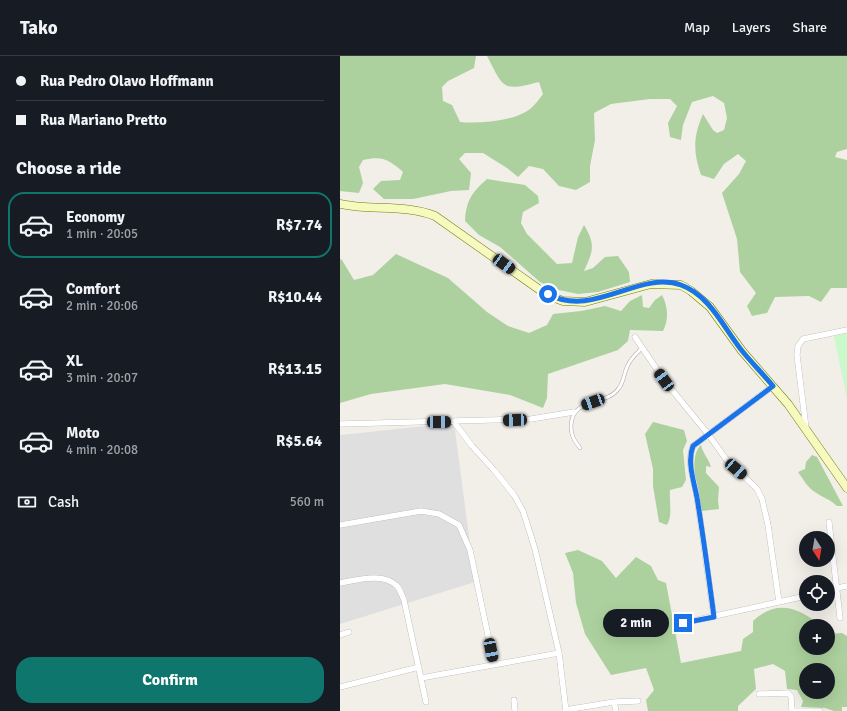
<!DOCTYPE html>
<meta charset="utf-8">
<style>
:root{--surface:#171b24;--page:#20242c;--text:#f1f3f6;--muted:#9ea1a6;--line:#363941;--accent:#0f766e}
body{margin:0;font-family:Signika,sans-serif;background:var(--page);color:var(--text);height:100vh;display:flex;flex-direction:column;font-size:15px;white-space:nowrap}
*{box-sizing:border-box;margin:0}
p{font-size:13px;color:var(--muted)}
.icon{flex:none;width:22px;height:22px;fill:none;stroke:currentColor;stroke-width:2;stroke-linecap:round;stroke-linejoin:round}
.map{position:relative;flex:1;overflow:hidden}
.details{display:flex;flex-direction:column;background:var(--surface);width:340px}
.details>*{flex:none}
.top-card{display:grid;align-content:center;height:88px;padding:0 16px;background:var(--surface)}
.needle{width:26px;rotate:169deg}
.tools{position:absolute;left:459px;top:475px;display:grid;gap:8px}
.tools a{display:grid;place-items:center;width:36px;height:36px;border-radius:50%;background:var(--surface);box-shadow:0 4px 16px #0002;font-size:20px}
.end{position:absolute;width:18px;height:18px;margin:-9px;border:5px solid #1a73e8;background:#fff;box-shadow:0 0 0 2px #fff}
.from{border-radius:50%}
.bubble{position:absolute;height:28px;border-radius:14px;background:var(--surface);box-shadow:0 4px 16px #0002;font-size:13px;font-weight:700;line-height:28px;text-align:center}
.car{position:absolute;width:12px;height:24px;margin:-12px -6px;border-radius:5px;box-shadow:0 0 3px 1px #0007;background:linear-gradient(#222 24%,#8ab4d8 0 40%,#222 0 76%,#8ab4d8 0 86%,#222 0)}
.top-card b{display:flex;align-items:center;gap:14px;height:38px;font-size:15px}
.top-card b+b{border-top:1px solid var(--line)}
.top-card i{width:10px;height:10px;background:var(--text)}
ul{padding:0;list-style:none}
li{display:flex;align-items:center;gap:12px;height:66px;margin:0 8px 6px;padding:0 8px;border:2px solid transparent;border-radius:16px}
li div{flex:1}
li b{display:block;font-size:15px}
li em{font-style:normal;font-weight:700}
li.on{border-color:var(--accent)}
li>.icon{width:36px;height:36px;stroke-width:1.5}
h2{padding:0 16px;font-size:18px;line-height:48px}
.pay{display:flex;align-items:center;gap:10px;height:44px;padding:0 16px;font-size:15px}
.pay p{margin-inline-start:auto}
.primary-button{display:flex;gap:8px;margin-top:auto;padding:8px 16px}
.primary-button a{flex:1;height:46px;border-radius:16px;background:var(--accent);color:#fff;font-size:16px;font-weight:700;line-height:46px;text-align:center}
header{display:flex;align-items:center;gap:24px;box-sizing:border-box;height:56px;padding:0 20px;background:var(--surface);border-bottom:1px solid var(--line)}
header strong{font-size:19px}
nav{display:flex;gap:22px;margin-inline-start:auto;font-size:14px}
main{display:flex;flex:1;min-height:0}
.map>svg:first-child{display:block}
.residential{fill:#e0dfdf}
.forest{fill:#add19e;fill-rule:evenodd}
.park{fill:#c8facc}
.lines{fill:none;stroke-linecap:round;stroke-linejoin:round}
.lane-casing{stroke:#a9a9a9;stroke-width:4}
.street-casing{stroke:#a9a9a9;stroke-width:6}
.secondary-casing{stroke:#707d05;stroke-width:9}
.lane{stroke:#fff;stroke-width:3}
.street{stroke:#fff;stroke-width:5.5}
.secondary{stroke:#f7fabf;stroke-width:8}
.route{stroke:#1a73e8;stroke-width:5}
</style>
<header>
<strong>Tako</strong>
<nav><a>Map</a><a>Layers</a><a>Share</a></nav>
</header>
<main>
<section class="details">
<div class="top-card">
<b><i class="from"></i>Rua Pedro Olavo Hoffmann</b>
<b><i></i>Rua Mariano Pretto</b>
</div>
<h2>Choose a ride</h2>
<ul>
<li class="on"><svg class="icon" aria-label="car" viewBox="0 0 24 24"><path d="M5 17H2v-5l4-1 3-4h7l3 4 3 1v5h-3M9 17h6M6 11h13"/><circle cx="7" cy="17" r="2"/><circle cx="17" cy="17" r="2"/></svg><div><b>Economy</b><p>1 min · 20:05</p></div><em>R$7.74</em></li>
<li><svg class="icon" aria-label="car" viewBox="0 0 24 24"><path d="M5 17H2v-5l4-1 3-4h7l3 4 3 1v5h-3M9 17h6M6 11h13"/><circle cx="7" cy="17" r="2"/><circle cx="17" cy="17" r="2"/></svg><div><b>Comfort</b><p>2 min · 20:06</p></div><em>R$10.44</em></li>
<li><svg class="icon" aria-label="car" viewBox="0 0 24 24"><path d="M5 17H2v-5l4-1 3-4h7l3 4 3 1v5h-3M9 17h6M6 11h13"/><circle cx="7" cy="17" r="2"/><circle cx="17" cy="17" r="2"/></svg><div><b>XL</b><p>3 min · 20:07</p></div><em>R$13.15</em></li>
<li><svg class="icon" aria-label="car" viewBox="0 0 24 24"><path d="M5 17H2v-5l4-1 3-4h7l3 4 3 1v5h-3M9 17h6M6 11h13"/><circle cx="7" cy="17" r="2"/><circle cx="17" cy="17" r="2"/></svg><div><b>Moto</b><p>4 min · 20:08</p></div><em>R$5.64</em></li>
</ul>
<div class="pay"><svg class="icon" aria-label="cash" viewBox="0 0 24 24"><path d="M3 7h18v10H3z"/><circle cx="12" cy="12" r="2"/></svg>Cash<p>560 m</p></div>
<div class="primary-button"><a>Confirm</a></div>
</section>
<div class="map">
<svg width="507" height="655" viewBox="0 0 507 655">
<rect width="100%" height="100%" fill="#f2efe9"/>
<!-- residential -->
<path class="residential" d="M114,367l21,159 -135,42v-189z"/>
<!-- forest -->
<path class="forest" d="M0,0h136l-2,12 -26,13 -6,6 1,14 9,4 8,17c19,2 55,-1 70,-13 5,-4 9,-10 13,-15l-4,-12c-38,10 -35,6 -52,-26h360v93l-10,3 -2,5 12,3v128h-16l-10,14 -12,-6 -34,1 -8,16 -15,3 -5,-10 9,-13 -16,-21 -3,-33 -15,-46 17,-19 7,-13 -8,-7 -14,10 -10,15 -13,-4c-8,-23 -8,-38 2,-61l10,16 4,3 7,-3 3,-12 -3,-15 -11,-7 -21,6 -9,23 -2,15 -11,-3 -2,-14 9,-17 -7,-7h-20l-39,5 -17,9 1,27 -5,26v16l-14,8 -17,-4 -16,-17 -14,-3 -11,11 -11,-9 -24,-15h-18l-6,6 12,14 -2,17 -18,1 -38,8h-29l-11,-10 8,-8 19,-1 3,-8c-15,-13 -21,-16 -40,-12l-4,7 4,16 -4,10 -19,-2z
M147,123l38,6 13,11 1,7 -16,9 -2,11 6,11 30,30 15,-1 6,-26 6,-12c12,20 9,26 0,46l9,-3 12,-11 13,-1 11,16 1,10 -32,10 -20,2 -24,-5 -14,-7 -40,-35 -21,-12 -14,-14c1,-20 7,-29 22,-42z
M56,198l52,24 39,34 21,14 21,7 18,-8 6,-11 28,-3 24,-5 16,5 9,-10 12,-6 1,12 6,1 6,-8 7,-5c6,11 7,25 1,36l-33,-1 -2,11 -10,9 -70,24 -1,24 -4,10 -33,-13 -65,-11 -74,10 -31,9v-144l2,1 12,20 19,-5z
M313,366l31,8 3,11 -4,9 3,30 -4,7 -12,3c-1,12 3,25 -3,35l-8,-3 -6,-36v-17l-8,-35z
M361,389c2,9 8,14 10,22l-5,-1v7l13,14 -1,13 1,9 -17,2c-3,-17 -15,-53 -1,-66z
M472,399l5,2 26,49h-6c-7,-7 -14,-8 -22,-14 -7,-4 -12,-13 -17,-20l7,-3 1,-7z
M238,494l24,11 14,17 20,-21 15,9 7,14 8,3 15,80 60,-12 2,-12 10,-7v-11c23,-22 46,-14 68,5h-15v22h22v-16l2,2 12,-1 5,3v71h-5v4h-8l-9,-3 -24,-1 2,-6 -6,-11 -10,-1 -2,-18 -12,-7 -19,5 2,20 -18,17v5h-90l-2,-11 8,-10 -8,-22 -35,7 -26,-41 -9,-31 -3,-30 -8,-20zM466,614h22v22h-22z"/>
<!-- park -->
<path class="park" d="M507,277v66l-13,-63z"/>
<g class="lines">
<!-- lane casing -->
<g class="lane-casing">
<path id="lane" d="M240,392c-6,-8 -9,-12 -9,-22 1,-30 35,-19 48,-38 5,-6 5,-16 9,-23 3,-7 9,-12 14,-17"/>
</g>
<!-- street casing -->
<g class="street-casing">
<path id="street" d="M295,281l29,43 44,54 18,25 31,30 5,10 6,26 11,77
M114,366l18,24 22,24 20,25 9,16 12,38 24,104 7,58
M0,368l191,-5 43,-7
M466,372l-9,-73 1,-9 5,-7 44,-9
M489,466l11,96
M0,469l81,-14 18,3 20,11 11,25 24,114
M0,527c17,-3 43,-11 57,3 3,3 5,10 7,14l22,102
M488,534l19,-4
M374,561c-6,-40 -11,-80 -17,-119 -2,-17 -11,-35 -4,-52l80,-60
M343,567l123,-27
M0,579l9,-3
M81,622l138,-25
M0,631l79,-20
M419,638l29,-1 3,3 1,15
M174,644l1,11
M274,646l24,-1
M225,654l49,-8 2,9
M452,655h28"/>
</g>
<!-- secondary casing -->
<g class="secondary-casing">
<path id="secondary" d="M0,148c31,7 65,0 95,12l105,74 15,8 8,3 22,1 66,-18 30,1 10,6 19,16 32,44 46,53 59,84"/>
</g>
<!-- lane -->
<use href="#lane" class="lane"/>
<!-- street -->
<use href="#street" class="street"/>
<!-- secondary -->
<use href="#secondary" class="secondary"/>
</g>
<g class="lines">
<!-- route -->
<path class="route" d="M208,238c45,25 91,-24 133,-9 30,11 43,44 62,67 9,11 20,22 30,34l-80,60c-7,18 3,40 5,58 6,38 11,75 16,113l-31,6"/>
</g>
</svg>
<div class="tools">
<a><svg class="needle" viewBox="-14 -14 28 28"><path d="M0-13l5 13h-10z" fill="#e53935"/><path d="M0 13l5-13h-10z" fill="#9ea1a6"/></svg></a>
<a><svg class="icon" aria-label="locate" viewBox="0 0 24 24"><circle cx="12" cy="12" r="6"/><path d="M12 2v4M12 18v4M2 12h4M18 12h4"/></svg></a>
<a>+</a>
<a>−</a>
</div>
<i class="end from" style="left:208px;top:238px"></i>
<i class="end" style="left:343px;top:567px"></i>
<div class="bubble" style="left:263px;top:553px;width:66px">2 min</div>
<i class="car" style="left:164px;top:208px;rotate:126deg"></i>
<i class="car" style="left:324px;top:324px;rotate:324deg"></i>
<i class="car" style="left:253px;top:346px;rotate:250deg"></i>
<i class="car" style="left:175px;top:364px;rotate:268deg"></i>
<i class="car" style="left:99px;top:366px;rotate:90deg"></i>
<i class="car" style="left:396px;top:413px;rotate:131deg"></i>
<i class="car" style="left:151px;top:594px;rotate:169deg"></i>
</div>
</main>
